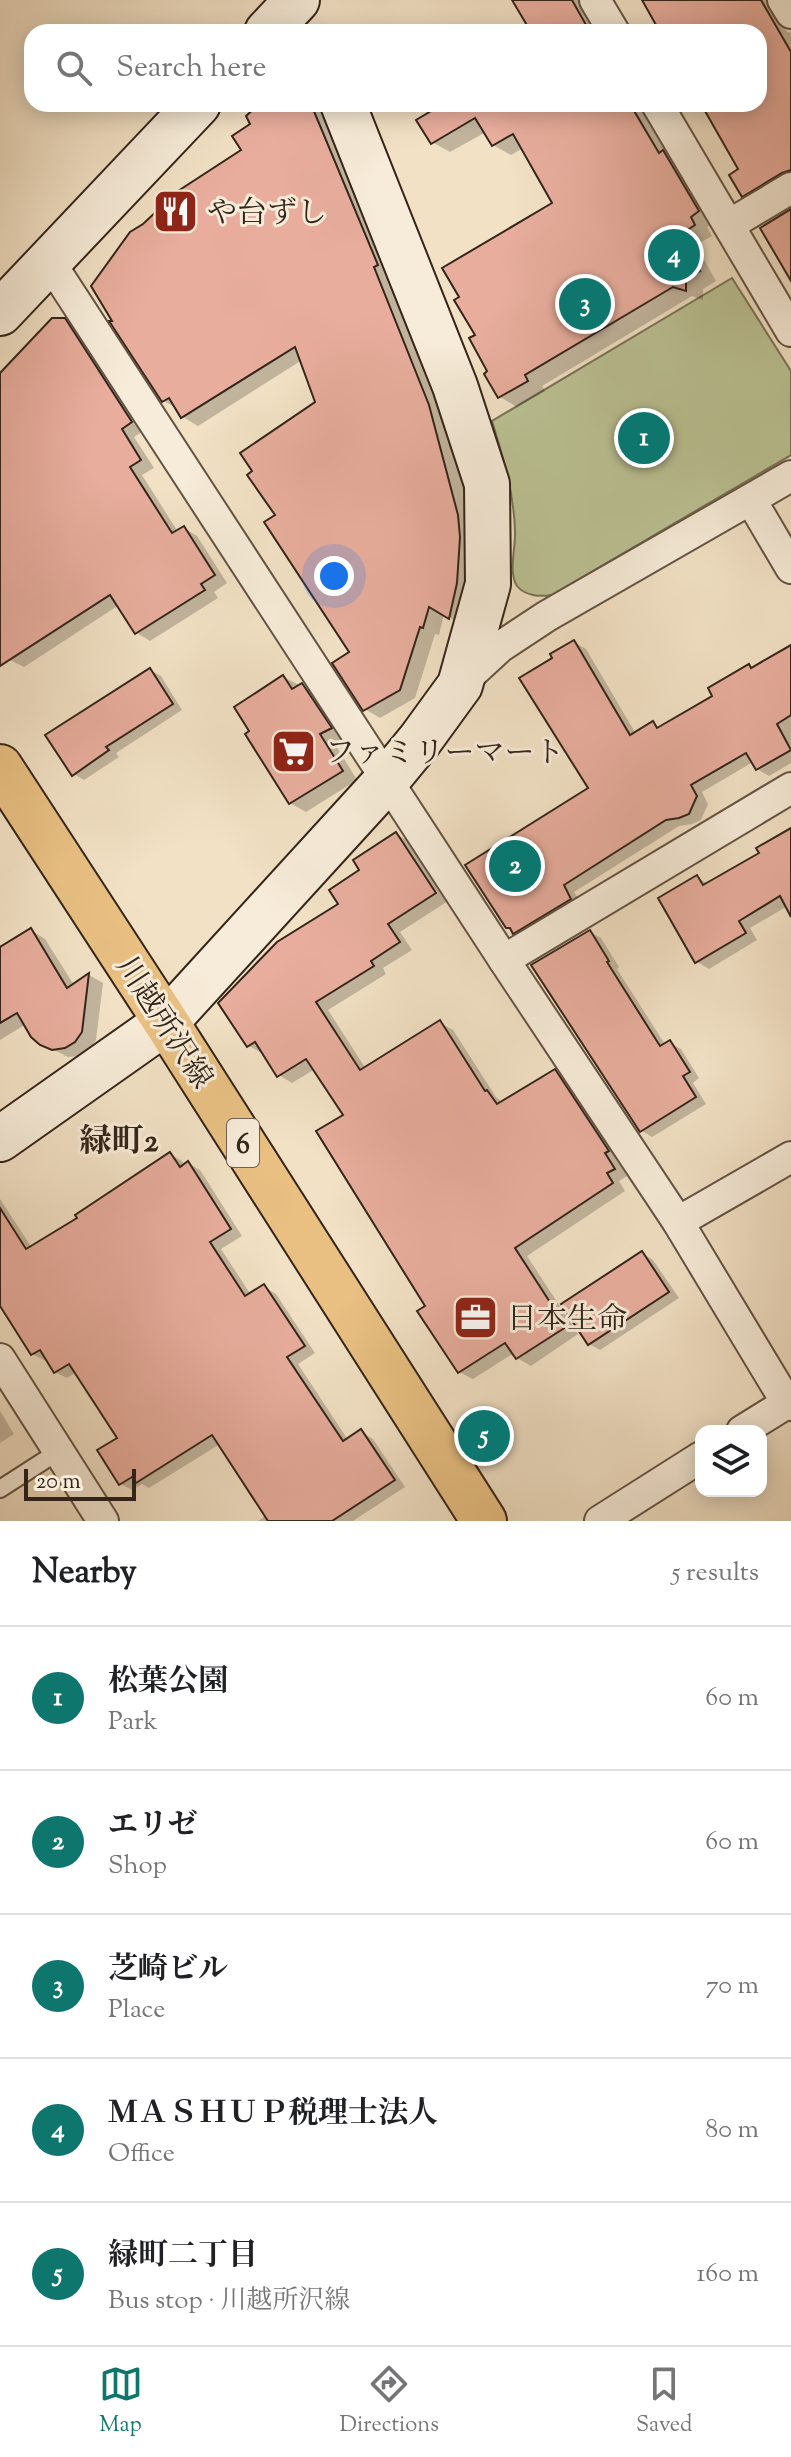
<!DOCTYPE html>
<html lang="en">
<head>
<meta charset="utf-8">
<style>
	:root { --surface:#fff; --page:#f6f6f6; --text:#202124; --muted:#757577; --line:#e0e0e0; --accent:#0f766e }
	body { margin:0; font-family:"Sorts Mill Goudy","Noto Serif JP",serif; background:var(--page); color:var(--text) }
	.controls { position:absolute; right:24px; bottom:24px; display:grid; overflow:hidden; border-radius:16px; box-shadow:0 4px 20px #0003 }
	.controls button { width:72px; height:72px; display:grid; place-items:center; padding:0; border:0; border-bottom:2px solid var(--line); background:var(--surface); color:var(--text); font:40px sans-serif }
	.scale { position:absolute; left:24px; bottom:20px; width:112px; box-sizing:border-box; padding-left:8px; border:4px solid #342419; border-top:0; font-size:22px; line-height:28px; white-space:nowrap; color:#342419; -webkit-text-stroke:6px #f7ecd9; paint-order:stroke }
	.you { position:absolute; left:334px; top:576px; width:28px; height:28px; margin:-20px; border:6px solid #fff; border-radius:50%; background:#1a73e8; box-shadow:0 0 0 12px #1a73e833 }
	.badge { display:grid; place-items:center; width:52px; height:52px; border-radius:50%; background:var(--accent); color:#fff; font-size:26px; font-weight:700 }
	.pin { position:absolute; translate:-50% -50%; border:4px solid #fff; box-shadow:0 2px 8px #0006 }
	.list { margin:0; padding:0; list-style:none }
	h2 { display:flex; justify-content:space-between; align-items:center; height:104px; margin:0; padding:0 32px; font-size:34px }
	h2 small { font-size:26px; font-weight:400; color:var(--muted) }
	.list li { display:grid; grid-template-columns:52px 1fr auto; gap:24px; align-items:center; box-sizing:border-box; height:144px; padding:0 32px; border-top:2px solid var(--line) }
	.list b { display:block; font-size:30px; white-space:nowrap }
	.list p { margin:0; font-size:26px; white-space:nowrap; color:var(--muted) }
	.list em { font-size:26px; font-style:normal; color:var(--muted) }
	.icon { flex:none; width:44px; height:44px; fill:none; stroke:currentColor; stroke-width:2; stroke-linecap:round; stroke-linejoin:round }
	.map { position:relative; flex:none; width:791px; height:1521px; overflow:hidden }
	.search { position:absolute; background:var(--surface); box-shadow:0 4px 20px #0003; left:24px; right:24px; top:24px; height:88px; display:flex; align-items:center; gap:20px; box-sizing:border-box; padding:0 28px; border-radius:24px; color:var(--muted); font-size:30px }
	.sheet { height:824px; background:var(--surface) }
	nav { display:flex; justify-content:space-around; align-items:center; box-sizing:border-box; height:112px; border-top:2px solid var(--line); background:var(--surface); font-size:22px; color:var(--muted) }
	nav a { display:grid; justify-items:center; gap:4px }
	nav .on { color:var(--accent) }
	.map>svg:first-child { display:block }
</style>
</head>
<body>
<div class="map">
<svg width="791" height="1521" viewBox="0 0 791 1521">
	<rect width="100%" height="100%" fill="#f2e1c5"/>
	<filter id="stains"><feTurbulence type="fractalNoise" baseFrequency=".0025" numOctaves="4"/><feColorMatrix values="0 0 0 0 .2 0 0 0 0 .09 0 0 0 0 .02 0 0 0 .5 -.17"/></filter>
	<radialGradient id="worn" r=".72"><stop offset=".6" stop-color="#630" stop-opacity="0"/><stop offset="1" stop-color="#630" stop-opacity=".3"/></radialGradient>
	<path fill="#bbc294" stroke="#787356" stroke-width="2" d="M732,278L791,371V455L552,595C540,597 525,596 517,586C508,572 516,547 515,531C514,493 503,457 492,421Z"/>
	<g fill="#0003">
		<path d="M515,0H582L601,32H534Z"/>
		<path d="M645,0H778V18L787,32L791,33V179L754,202L743,195L741,170L704,104H759V32H663Z"/>
		<path d="M262,104H322L392,274L444,415L473,525L464,626L444,614L439,635L435,634L415,698L380,718L365,709L351,653L278,516L318,403L302,360L198,426L183,417L178,409L164,401L244,151Z"/>
		<path d="M427,104H646L716,222L707,227L712,236L696,245L716,281L703,289V300L692,296L542,386L545,391L517,407L500,397L478,336L555,204L523,148L511,155L493,145L486,132L450,152L432,142V113Z"/>
		<path d="M64,320L79,329L145,430L134,437L154,468L142,475L178,532L184,528L197,536L227,583L214,592L218,598L150,641L137,633L119,605L24,667L10,660L0,648V377Z"/>
		<path d="M574,642L586,649L636,734L653,723L661,728L715,696L749,666L754,669L791,647V763L769,776L757,769L753,762L702,792L708,804L701,820L692,824L679,826L574,892L582,904L526,939L507,927L590,789L555,659Z"/>
		<path d="M150,670L161,676L182,710L116,753L119,757L84,780L74,774Z"/>
		<path d="M283,677L318,694L346,737L335,744L357,780L306,812L290,803Z"/>
		<path d="M791,830V904L750,928L757,940L709,969L696,961L697,878L709,884L761,854Z"/>
		<path d="M396,834L410,842L448,901L400,932L412,950L383,968L386,974L328,1010L366,1069L440,1023L453,1030L496,1097L503,1103L555,1072L568,1079L621,1159L617,1161L627,1176L619,1181L625,1191L527,1256L578,1334L531,1366L517,1358L514,1353L473,1379L459,1372L428,1307L346,1115L315,1069L292,1083L279,1075L264,1052L262,1053L249,1046L362,870Z"/>
		<path d="M31,930L45,939L74,985L89,975L103,983L96,1040L90,1049L80,1056L68,1057L42,1044L26,1024L0,1040V950Z"/>
		<path d="M590,932L601,938L619,967L617,969L666,1046L670,1043L681,1049L699,1078L693,1083L706,1104L652,1137L641,1130Z"/>
		<path d="M170,1154L182,1161L185,1166L188,1163L200,1170L242,1236L221,1249L251,1295L264,1287L276,1294L315,1353L298,1364L348,1440L361,1432L373,1439L405,1487L353,1521H258L267,1515L220,1444L149,1488L142,1484L132,1490L121,1484L120,1438L77,1372L67,1378L55,1372L47,1359L44,1360L32,1354L0,1303V1199L32,1248L79,1218Z"/>
		<path d="M642,1253L653,1260L679,1298L600,1350L589,1344Z"/>
		<path d="M0,1411L14,1434L0,1443Z"/>
	</g>
	<g fill="#e8ad9d" stroke="#342419" stroke-width="2">
		<path d="M512,0H572L590,32H531Z"/>
		<path d="M642,0H761L791,52V170L782,173L742,197L729,175L738,169L701,104H759V32H660Z"/>
		<path d="M259,104H311L378,265L374,267L429,405L458,515L460,537L457,583L449,619L429,607L423,628L420,627L400,690L363,711L332,663L349,652L264,522L275,515L247,475L252,471L240,453L315,402L295,347L181,418L169,398L162,402L109,321H112L91,286L130,232L143,224L178,191L241,150L232,136L250,124L246,116Z"/>
		<path d="M443,104H630L659,153L663,150L699,211L691,217L695,225L680,235L700,271L686,279V291L673,287L525,375L528,381L498,398L484,374L487,371L469,338L475,335L454,300L459,297L442,268L552,203L513,134L492,146L475,118L431,144L416,120Z"/>
		<path d="M791,209V281L760,228Z"/>
		<path d="M52,318H65L132,422L122,429L141,460L130,467L172,533L184,526L215,575L201,584L205,590L135,634L110,595L0,666V373Z"/>
		<path d="M574,640L630,735L653,721L657,728L712,696L708,688L749,664L751,668L791,645V715L777,724L791,750L756,770L746,753L691,785L697,796L689,814L679,818L666,820L564,885L571,899L513,934L510,928H506L465,865L588,788L519,678L552,658L550,654Z"/>
		<path d="M150,668L173,704L106,747L109,750L72,776L45,735Z"/>
		<path d="M283,675L292,689L302,683L332,728L320,734L343,771L289,804L245,734L249,731L234,707Z"/>
		<path d="M791,828V917L780,896L739,921L746,933L695,963L658,898L697,875L703,885L759,853L756,848Z"/>
		<path d="M396,832L436,893L388,924L400,942L371,961L374,966L316,1002L360,1070L440,1020L485,1091L487,1090L497,1104L555,1069L609,1151L605,1153L615,1169L607,1173L613,1183L515,1248L566,1327L516,1359L505,1343L458,1373L417,1311L425,1306L316,1131L343,1115L306,1059L277,1077L255,1042L247,1047L218,1003L277,942L338,904L329,890L359,870L353,860Z"/>
		<path d="M31,928L67,988L89,973L82,1032L75,1042L65,1048L52,1050L40,1045L31,1037L17,1013L0,1023V947Z"/>
		<path d="M590,930L609,961L607,962L660,1046L670,1040L690,1072L683,1076L696,1097L640,1132L531,965Z"/>
		<path d="M170,1152L180,1167L188,1161L231,1229L210,1242L245,1296L264,1284L305,1346L287,1357L343,1441L361,1429L395,1480L332,1521H268L212,1435L136,1483L132,1477L119,1485L97,1450L117,1438L69,1364L54,1373L40,1350L31,1355L0,1306V1208L26,1249L77,1218L75,1215Z"/>
		<path d="M642,1251L669,1292L588,1345L561,1304Z"/>
	</g>
	<g fill="none" stroke-linecap="round" stroke-linejoin="round">
		<defs>
			<path id="lane" d="M0,1489L59,1451"/>
			<g id="street">
				<path d="M595,0L614,32"/>
				<path d="M783,0L791,13"/>
				<path d="M657,104L791,331"/>
				<path d="M729,225L791,188"/>
				<path d="M49,261L504,960L678,1222L787,1403L791,1405"/>
				<path d="M751,500L791,568"/>
				<path d="M461,683L500,647L547,616L791,476"/>
				<path d="M504,960L791,788"/>
				<path d="M678,1222L791,1157"/>
				<path d="M0,1359L103,1521"/>
				<path d="M742,1431L787,1403"/>
				<path d="M600,1521L701,1457"/>
			</g>
			<g id="secondary">
				<path d="M267,32L297,0"/>
				<path d="M0,313L198,104"/>
				<path d="M0,1139L166,1022L387,780L420,740L460,685L488,584L487,484L455,386L343,104"/>
			</g>
			<path id="primary" d="M0,767L166,1022L484,1521"/>
		</defs>
		<use href="#lane" stroke="#645344" stroke-width="20"/>
		<use href="#street" stroke="#645344" stroke-width="34"/>
		<use href="#secondary" stroke="#342419" stroke-width="48"/>
		<use href="#primary" stroke="#342419" stroke-width="48"/>
		<use href="#lane" stroke="#f7ecd9" stroke-width="16"/>
		<use href="#street" stroke="#f7ecd9" stroke-width="30"/>
		<use href="#secondary" stroke="#f7ecd9" stroke-width="44"/>
		<use href="#primary" stroke="#e9c082" stroke-width="44"/>
	</g>
	<defs>
		<symbol id="restaurant-square" viewBox="-11 -11 22 22"><rect x="-9" y="-9" width="18" height="18" rx="4" fill="#8f2418" stroke="#f7ecd9"/><path d="M-5-6h1v4h1v-4h1v4h1v-4h1v5L-1.5 .5V6h-2V.5L-5-1ZM5-6V6H3V1.5H1.5Q1.5-4 5-6Z" fill="#fff"/></symbol>
		<symbol id="supermarket-square" viewBox="-11 -11 22 22"><rect x="-9" y="-9" width="18" height="18" rx="4" fill="#8f2418" stroke="#f7ecd9"/><path d="M-6-5.5h2.5l.6 2H6L4.5 2H-2.5L-4.4-4H-6ZM-1.5 3.2a1.3 1.3 0 1 0 .1 0ZM3 3.2a1.3 1.3 0 1 0 .1 0Z" fill="#fff"/></symbol>
		<symbol id="office-square" viewBox="-11 -11 22 22"><rect x="-9" y="-9" width="18" height="18" rx="4" fill="#8f2418" stroke="#f7ecd9"/><path d="M-6-3h4V-5.5h4V-3h4V5H-6ZM-1-4.5V-3h2v-1.5ZM-6 0V1H6V0Z" fill="#fff"/></symbol>
	</defs>
	<g fill-rule="evenodd">
		<use href="#restaurant-square" x="150" y="186" width="51" height="51"/>
		<use href="#supermarket-square" x="268" y="726" width="51" height="51"/>
		<use href="#office-square" x="450" y="1292" width="51" height="51"/>
	</g>
	<g text-anchor="middle" stroke-width="6" stroke-linejoin="round" paint-order="stroke">
		<rect fill="#f7ecd9" stroke="#6e6053" stroke-width="2" x="227" y="1119" width="32" height="48" rx="6"/>
		<g font-size="28" font-weight="bold" fill="#342419">
			<text x="243" y="1153">6</text>
		</g>
		<g font-size="30" fill="#342419" stroke="#f7ecd9" text-anchor="start">
			<text x="207" y="222">や台ずし</text>
			<text x="325" y="762">ファミリーマート</text>
			<text x="507" y="1328">日本生命</text>
		</g>
		<g font-size="30" fill="#342419" stroke="#f7ecd9">
			<text transform="translate(165 1022) rotate(57)" y="10">川越所沢線</text>
		</g>
		<g font-size="32" font-weight="bold" fill="#342419" stroke="#f7ecd9">
			<text x="119" y="1151">緑町2</text>
		</g>
	</g>
	<rect width="100%" height="100%" filter="url(#stains)"/>
	<rect width="100%" height="100%" fill="url(#worn)"/>
</svg>
<div class="controls">
<button><svg class="icon" aria-label="layers" viewBox="0 0 24 24"><path d="M12 4l9 5-9 5-9-5zM3 14l9 5 9-5"/></svg></button>
</div>
<div class="scale">20 m</div>
<div class="you"></div>
<div class="pin badge" style="left:644px;top:438px">1</div>
<div class="pin badge" style="left:515px;top:866px">2</div>
<div class="pin badge" style="left:585px;top:304px">3</div>
<div class="pin badge" style="left:674px;top:255px">4</div>
<div class="pin badge" style="left:484px;top:1436px">5</div>
<div class="search"><svg class="icon" aria-label="search" viewBox="0 0 24 24"><circle cx="10" cy="10" r="6"/><path d="M15 15l6 6"/></svg>Search here</div>
</div>
<section class="sheet">
<h2>Nearby<small>5 results</small></h2>
<ul class="list">
<li><span class="badge">1</span><div><b>松葉公園</b><p>Park</p></div><em>60 m</em></li>
<li><span class="badge">2</span><div><b>エリゼ</b><p>Shop</p></div><em>60 m</em></li>
<li><span class="badge">3</span><div><b>芝崎ビル</b><p>Place</p></div><em>70 m</em></li>
<li><span class="badge">4</span><div><b>ＭＡＳＨＵＰ税理士法人</b><p>Office</p></div><em>80 m</em></li>
<li><span class="badge">5</span><div><b>緑町二丁目</b><p>Bus stop · 川越所沢線</p></div><em>160 m</em></li>
</ul>
</section>
<nav>
<a class="on"><svg class="icon" aria-label="map" viewBox="0 0 24 24"><path d="M3 6l6-2 6 2 6-2v14l-6 2-6-2-6 2zM9 4v14M15 6v14"/></svg>Map</a>
<a><svg class="icon" aria-label="directions" viewBox="0 0 24 24"><path d="M12 3l9 9-9 9-9-9zM9 14v-3h6M13 9l2 2-2 2"/></svg>Directions</a>
<a><svg class="icon" aria-label="saved" viewBox="0 0 24 24"><path d="M7 4h10v16l-5-4-5 4z"/></svg>Saved</a>
</nav>
</body>
</html>
